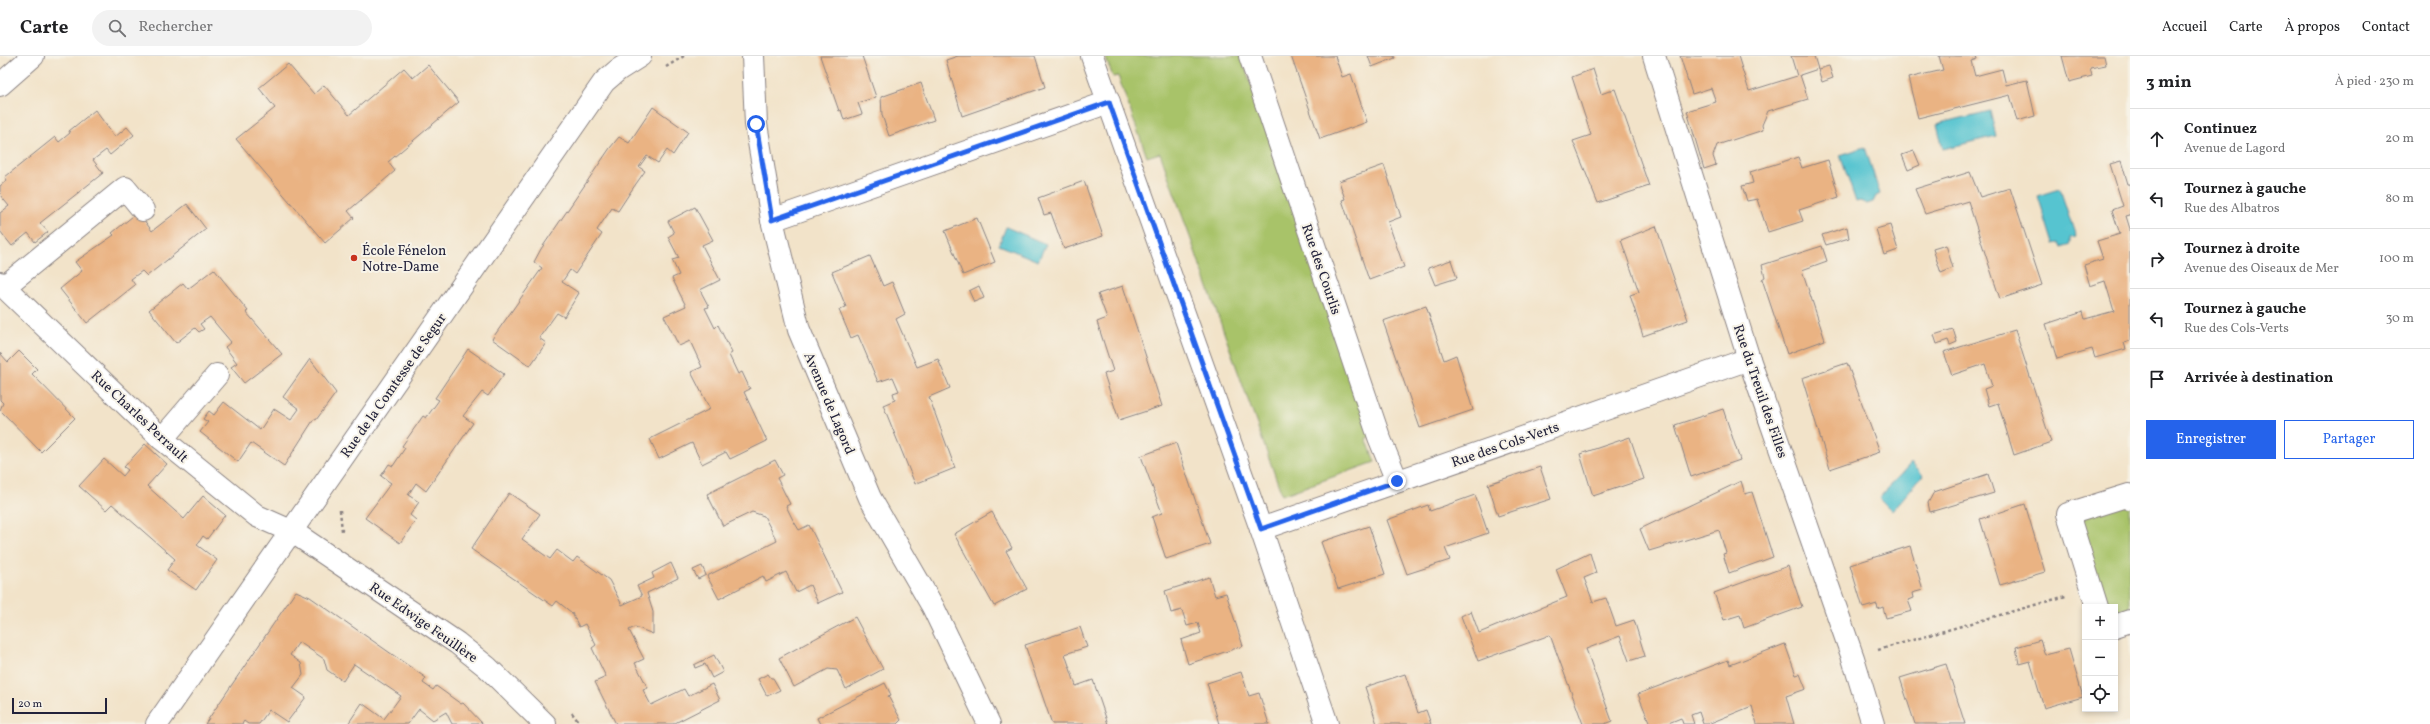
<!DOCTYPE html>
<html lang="fr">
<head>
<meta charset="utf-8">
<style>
	:root { --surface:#fff; --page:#f2f2f2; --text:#202124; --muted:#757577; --line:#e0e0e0; --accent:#2563eb }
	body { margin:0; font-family:Vollkorn,serif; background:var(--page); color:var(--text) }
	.controls { position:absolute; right:12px; bottom:12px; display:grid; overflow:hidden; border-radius:0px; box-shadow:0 2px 6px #0003 }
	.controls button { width:36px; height:36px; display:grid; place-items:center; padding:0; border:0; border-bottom:1px solid var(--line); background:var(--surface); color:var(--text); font:20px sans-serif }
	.scale { position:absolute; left:12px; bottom:10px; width:95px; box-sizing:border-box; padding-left:4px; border:2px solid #22223b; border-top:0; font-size:11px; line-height:14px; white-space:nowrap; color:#22223b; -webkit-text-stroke:3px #f7f3e8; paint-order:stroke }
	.stop { position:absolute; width:12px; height:12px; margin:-9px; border:3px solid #2563eb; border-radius:50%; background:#fff }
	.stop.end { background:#2563eb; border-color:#fff; box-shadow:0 1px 4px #0008 }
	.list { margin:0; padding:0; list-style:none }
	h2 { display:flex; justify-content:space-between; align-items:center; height:52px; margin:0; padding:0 16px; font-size:17px }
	h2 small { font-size:13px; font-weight:400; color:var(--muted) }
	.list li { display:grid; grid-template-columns:26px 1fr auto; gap:12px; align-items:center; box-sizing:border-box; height:60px; padding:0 16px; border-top:1px solid var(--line) }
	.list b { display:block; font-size:15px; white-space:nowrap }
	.list p { margin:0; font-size:13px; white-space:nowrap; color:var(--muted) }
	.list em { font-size:13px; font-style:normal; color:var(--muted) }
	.actions { display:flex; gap:8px; padding:12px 16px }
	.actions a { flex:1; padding:9px 0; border:1px solid var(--accent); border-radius:0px; text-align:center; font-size:14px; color:var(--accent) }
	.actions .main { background:var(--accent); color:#fff }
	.icon { flex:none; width:22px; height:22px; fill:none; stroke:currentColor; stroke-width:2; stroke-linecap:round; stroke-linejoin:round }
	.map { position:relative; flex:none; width:2130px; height:668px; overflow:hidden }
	header { display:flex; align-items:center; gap:24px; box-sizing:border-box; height:56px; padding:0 20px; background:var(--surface); border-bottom:1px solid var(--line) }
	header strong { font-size:19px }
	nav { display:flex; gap:22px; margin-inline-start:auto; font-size:14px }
	.search { width:280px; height:36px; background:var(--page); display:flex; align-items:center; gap:10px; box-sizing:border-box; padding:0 14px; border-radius:22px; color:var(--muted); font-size:15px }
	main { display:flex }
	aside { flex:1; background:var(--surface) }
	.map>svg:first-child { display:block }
</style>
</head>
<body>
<header>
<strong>Carte</strong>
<div class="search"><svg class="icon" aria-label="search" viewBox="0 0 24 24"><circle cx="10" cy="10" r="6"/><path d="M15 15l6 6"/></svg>Rechercher</div>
<nav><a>Accueil</a><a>Carte</a><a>À propos</a><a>Contact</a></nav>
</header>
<main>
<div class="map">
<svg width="2130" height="668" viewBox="0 0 2130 668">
	<rect width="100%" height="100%" fill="#f7f3e8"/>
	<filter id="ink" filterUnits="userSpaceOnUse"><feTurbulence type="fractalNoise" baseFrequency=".025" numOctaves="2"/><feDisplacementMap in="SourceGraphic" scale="8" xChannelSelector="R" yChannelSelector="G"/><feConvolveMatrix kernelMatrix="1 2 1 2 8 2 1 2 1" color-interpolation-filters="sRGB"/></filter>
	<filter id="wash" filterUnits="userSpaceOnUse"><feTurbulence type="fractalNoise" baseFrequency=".012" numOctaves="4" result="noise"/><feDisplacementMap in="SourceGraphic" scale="16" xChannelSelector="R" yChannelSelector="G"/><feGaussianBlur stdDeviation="0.9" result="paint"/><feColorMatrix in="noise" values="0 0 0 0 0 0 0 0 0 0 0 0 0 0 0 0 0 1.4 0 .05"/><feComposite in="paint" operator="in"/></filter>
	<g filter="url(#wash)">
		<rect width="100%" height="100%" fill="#f2e3c9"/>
		<g fill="#a8c369" stroke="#657252">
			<path d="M1105,0H1241L1375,379L1366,382L1375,406L1282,439L1160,97L1147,101L1118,20L1113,21Z"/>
			<path d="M2130,443V565L2115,570V551H2097L2068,458Z"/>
		</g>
		<g fill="#57c4d0" stroke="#3c7386">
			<path d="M1990,55L1996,80L1943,93L1937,68Z"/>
			<path d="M1865,91L1880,138L1876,140L1873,146L1867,148L1860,145L1856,146L1840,99Z"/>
			<path d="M2060,133L2076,181L2071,182V188L2061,191L2058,187L2053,188L2038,140Z"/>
			<path d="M1006,171L1046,188L1038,205L999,189Z"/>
			<path d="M1911,407L1923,419L1892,455L1879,442Z"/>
		</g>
		<g id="blocks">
			<g fill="#eab383">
				<path d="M820,0H862L876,41L858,47L862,58L844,64L841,54L839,55Z"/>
				<path d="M958,0H1035L1045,31L962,60L946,4Z"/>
				<path d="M1291,0H1335L1342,21L1351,18L1367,66L1320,83Z"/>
				<path d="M1368,0H1394L1395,2L1372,11Z"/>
				<path d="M1680,0H1738L1749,35L1797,20L1791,0H1814L1818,13L1800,19L1808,43L1768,55L1762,69L1763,74L1717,89L1713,100L1716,109L1704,113L1687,55L1716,46L1711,32L1692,38Z"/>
				<path d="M1939,0H1976L1977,3L1971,5L1975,20L2002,13L2006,29L2027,24L2035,60L2017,65L2010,39L1918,62L1908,22L1943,14Z"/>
				<path d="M2062,0H2104L2106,9L2090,12L2092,20L2069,26Z"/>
				<path d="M288,8L314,38L324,29L349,59L404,12L413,22L428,9L459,46L388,106L395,115L348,155L354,162L325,187L236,83L275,52L259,32Z"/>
				<path d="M1829,10L1833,22L1822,26L1818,13Z"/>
				<path d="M1593,13L1601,38L1615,33L1649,130L1598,147L1573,85L1591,79L1572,21Z"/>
				<path d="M921,27L934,64L889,80L882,59L881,41Z"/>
				<path d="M653,51L688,76L673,99L667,94L658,107L647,100L639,111L645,115L631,135L618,155L612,152L597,174L602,178L575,218L570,214L562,226L579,237L564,261L557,257L539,282L546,287L530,310L492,283L542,212L534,206L541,193L610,92L619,81L629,87Z"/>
				<path d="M95,54L115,81L127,71L134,79L110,99L106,94L93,104L103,117L40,167L48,176L35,186L28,177L12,190L0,175V157L9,150L0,139V130L7,124L5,121L55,81L59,86L70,77L69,75Z"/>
				<path d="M1914,95L1920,109L1908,114L1902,99Z"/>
				<path d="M1798,101L1802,112L1828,104L1839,141L1799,154L1803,165L1768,176L1757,143L1747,145L1742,130L1753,127L1750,116Z"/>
				<path d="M2121,105L2128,128H2130V159L2126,160L2130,173V285L2124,287L2126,293L2095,302L2092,293L2057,303L2046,268L2083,256L2085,263L2114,255L2105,225L2090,230L2084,209L2103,203L2097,185L2120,178L2112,154L2123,150L2110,108Z"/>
				<path d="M1384,109L1401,161L1388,166L1404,211L1369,224L1342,144L1345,143L1339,125Z"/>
				<path d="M1970,116L1980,141L2010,132L2042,229L2000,243L1968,145L1925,158L1915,133Z"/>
				<path d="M1084,125L1103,180L1064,193L1051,157L1044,159L1038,142Z"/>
				<path d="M187,148L206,173L147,220L142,215L131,223L135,229L87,267L60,233L82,215L75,206L114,179L112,177L138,156L152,175Z"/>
				<path d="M695,151L713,184L702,189L720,224L700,234L709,251L705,252L715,272L718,269L732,297L729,299L738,318L742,316L750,333L744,336L767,385L730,403L726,396L702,408L692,387L659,403L650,383L710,353L691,316L702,311L690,285L679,290L664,260L686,250L672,222L679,219L672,204L679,202L668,181L674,177L668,165Z"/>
				<path d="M977,162L995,206L963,219L945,175Z"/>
				<path d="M1890,169L1898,194L1884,199L1876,173Z"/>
				<path d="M1656,170L1688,264L1643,280L1630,239L1639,236L1621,184Z"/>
				<path d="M1847,171L1849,182L1826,189L1822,179Z"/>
				<path d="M1946,189L1953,212L1941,217L1933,193Z"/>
				<path d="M1822,190L1827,205L1802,214L1825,284L1787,298L1762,223L1765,221L1762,209Z"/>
				<path d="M870,200L883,230L892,226L905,258L896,263L917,311L938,303L950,332L929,341L955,412L915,428L883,349L895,344L893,337L899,335L893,321L878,326L858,279L851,282L839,254L846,251L832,216Z"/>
				<path d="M1451,204L1457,222L1435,229L1428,212Z"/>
				<path d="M214,213L248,255L246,256L282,298L244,327L231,311L237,307L225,291L231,286L210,261L200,268L204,273L199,276L195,272L176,287L149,254L183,227L188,233Z"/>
				<path d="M979,230L984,242L974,246L969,235Z"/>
				<path d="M1123,230L1162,350L1119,364L1104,318L1113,315L1097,266L1107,262L1098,238Z"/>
				<path d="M1426,250L1444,304L1456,299L1473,354L1420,372L1383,265Z"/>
				<path d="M1953,273L1957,286L1950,289L1948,284L1937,288L1934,279Z"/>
				<path d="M2015,274L2051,386L2014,399L1998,347L1989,350L1984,333L1992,330L1985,308L1952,319L1944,296Z"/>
				<path d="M468,293L504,318L488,340L482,336L463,360L473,367L426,435L416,427L408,439L419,446L410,459L416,464L400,487L365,462L391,427L381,420L389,408L393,410L405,392L402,390L423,360L426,362L439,344L435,342Z"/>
				<path d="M19,295L37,313L32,318L75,362L41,396L0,354L3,347L0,344V297L8,306Z"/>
				<path d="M310,303L336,337L316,364L314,363L284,410L251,387L238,406L200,376L208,366L203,363L209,355L214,359L224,346L260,374L274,353L291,364L299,353L283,341Z"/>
				<path d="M1847,307L1880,396L1830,413L1802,322Z"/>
				<path d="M1723,353L1740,404L1691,421L1675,369Z"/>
				<path d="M1630,381L1644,423L1593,440L1580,398Z"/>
				<path d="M1176,387L1210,488L1166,503L1152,461L1162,457L1141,400Z"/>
				<path d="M145,388L167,408L147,430L184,463L203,440L225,459L207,483L203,480L197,489L217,504L196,534L167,514L175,503L112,448L106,454L79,430L104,403L123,420L128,414L124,411Z"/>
				<path d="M775,404L783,419L777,422L790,448L786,450L793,464L799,474L809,469L842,536L818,547L810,529L796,536L786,516L766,526L763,520L719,543L707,520L777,485L764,460L752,456L723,470L707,438Z"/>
				<path d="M1540,411L1551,443L1498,460L1488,428Z"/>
				<path d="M1988,418L1994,437L1930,456L1928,447L1934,436Z"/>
				<path d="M1741,425L1745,438L1752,436L1773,501L1729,517L1723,498L1726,497L1719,474L1649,495L1640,473Z"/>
				<path d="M509,437L540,458L522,483L550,503L557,494L573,506L577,501L609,524L622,549L642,540L637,530L654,522L652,517L671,507L678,522L647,537L653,556V578L635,571L629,574L644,603L635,607L648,632L643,634L651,649L684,633L688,640L712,628L720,644L673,668H616L595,626L606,621L592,592L596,589L585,568L579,571L572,557L557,545L553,550L471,493Z"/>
				<path d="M1475,439L1488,477L1445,492L1450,504L1407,518L1387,464L1428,449L1430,455Z"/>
				<path d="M2025,448L2045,516L2000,529L1980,463Z"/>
				<path d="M992,456L1012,492L1006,495L1027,533L994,550L954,478Z"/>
				<path d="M1369,470L1385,518L1338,533L1321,486Z"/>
				<path d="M1910,490L1923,534L1912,537L1913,542L1908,544L1912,555L1886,562L1883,551L1878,553L1877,548L1863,552L1850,509Z"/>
				<path d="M1590,497L1596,517L1584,522L1593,546L1606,542L1616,570L1634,564L1645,600L1629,605L1620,580L1586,593L1612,665L1604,668H1583L1550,579L1478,605L1461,560L1471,555L1479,577L1567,541L1556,513Z"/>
				<path d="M702,510L706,519L698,523L693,514Z"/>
				<path d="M1788,510L1802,551L1744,572L1740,559L1724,564L1714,537Z"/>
				<path d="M1209,521L1215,540L1226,537L1243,590L1188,608L1181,584L1201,577L1198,567L1187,570L1182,554L1171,557L1165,535Z"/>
				<path d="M296,535L310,541L426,622L423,627L433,634L436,630L461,648L463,647L483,668H452L446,656L433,664L419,653L408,668H348L362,647L384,663L401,640L354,608L343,625L327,614L324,603L299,586L290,599L301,607L303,619L293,632L306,641L287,666L269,654L259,668H248L244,665L242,668H205Z"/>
				<path d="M855,561L883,613L846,633L837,614L828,613L794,631L779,602Z"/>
				<path d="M1080,571L1087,591L1065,598L1076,630L1093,624L1108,668H1052L1025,589Z"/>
				<path d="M2040,584L2045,599L2069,593L2083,641L2044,652L2030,605L2019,608L2016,591Z"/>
				<path d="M1785,588L1796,619L1800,618L1806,633L1786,640L1794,668H1757L1752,650L1708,668H1703L1699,656L1691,659L1694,668H1683L1681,662L1666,668H1650L1638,638L1728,604L1730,609Z"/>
				<path d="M714,599L723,616L712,622L705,608L695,612L694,609Z"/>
				<path d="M1946,608L1965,668H1915L1900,622Z"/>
				<path d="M1241,616L1249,640L1259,637L1269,668H1219L1207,627Z"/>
				<path d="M768,618L771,622H773L780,634L767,640L758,623Z"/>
				<path d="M1405,618L1418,657L1426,654L1431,668H1377L1365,631Z"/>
				<path d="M885,627L891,639L888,640L901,664L897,668H820L817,662Z"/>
			</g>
		</g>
	</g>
	<g filter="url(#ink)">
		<use href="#blocks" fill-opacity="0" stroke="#8a8282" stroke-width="1"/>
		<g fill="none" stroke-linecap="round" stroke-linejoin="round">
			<defs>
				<g id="minor">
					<path d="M1092,0L1261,473L1327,668"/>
					<path d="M1250,0L1379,381L1397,425"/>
					<path d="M1654,0L1749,303L1853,602L1873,668"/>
					<path d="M0,29L33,0"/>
					<path d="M772,164L1109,46"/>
					<path d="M0,227L162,383L257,460L293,476L457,587L487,611L545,668"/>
					<path d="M4,231L125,132L143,154"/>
					<path d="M162,383L217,319"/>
					<path d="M1261,473L1749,303"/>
					<path d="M2097,551L2068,458L2129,439L2130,443"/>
					<path d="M2115,570L2130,565"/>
					<path d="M157,668L604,26L618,14L640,0"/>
				</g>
				<path id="tertiary" d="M753,0L756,68L772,164L799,274L870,442L933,551L989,668"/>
			</defs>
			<use href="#minor" stroke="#8a8282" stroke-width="24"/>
			<use href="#tertiary" stroke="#8a8282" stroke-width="24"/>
			<g stroke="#8a8282" stroke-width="2.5" stroke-dasharray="3 3" stroke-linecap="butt">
				<path d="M666,11L684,0"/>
				<path d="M340,454L342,475"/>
				<path d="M1878,594L2066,540"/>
				<path d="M572,657L580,668"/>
			</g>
			<use href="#minor" stroke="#fff" stroke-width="22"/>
			<use href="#tertiary" stroke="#fff" stroke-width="22"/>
		</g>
	</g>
	<g fill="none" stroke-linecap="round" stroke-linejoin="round" filter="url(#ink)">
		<path stroke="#2563eb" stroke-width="5" d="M756,68L772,164L1109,46L1261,473L1397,425"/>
	</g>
	<circle fill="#c8321e" stroke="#f7f3e8" stroke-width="1.5" cx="354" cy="202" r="4"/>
	<g text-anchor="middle" stroke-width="4" stroke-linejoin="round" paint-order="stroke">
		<g font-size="14" fill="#22223b" stroke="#f7f3e8" text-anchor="start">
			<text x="362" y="199">École Fénelon<tspan x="362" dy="16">Notre-Dame</tspan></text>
		</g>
		<g font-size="14" fill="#22223b" stroke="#f7f3e8">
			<text transform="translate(1322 213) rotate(71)" y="5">Rue des Courlis</text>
			<text transform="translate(393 329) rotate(-55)" y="5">Rue de la Comtesse de Segur</text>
			<text transform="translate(1761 335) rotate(71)" y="5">Rue du Treuil des Filles</text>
			<text transform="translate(830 347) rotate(67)" y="5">Avenue de Lagord</text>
			<text transform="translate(140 360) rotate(43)" y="5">Rue Charles Perrault</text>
			<text transform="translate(1505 388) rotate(-19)" y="5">Rue des Cols-Verts</text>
			<text transform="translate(424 566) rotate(35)" y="5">Rue Edwige Feuillère</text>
		</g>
	</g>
</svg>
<div class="controls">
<button>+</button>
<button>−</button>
<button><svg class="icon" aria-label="locate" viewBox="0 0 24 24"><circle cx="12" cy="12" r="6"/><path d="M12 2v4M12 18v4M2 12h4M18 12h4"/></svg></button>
</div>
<div class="scale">20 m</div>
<div class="stop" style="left:756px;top:68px"></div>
<div class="stop end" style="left:1397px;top:425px"></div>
</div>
<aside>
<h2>3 min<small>À pied · 230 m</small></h2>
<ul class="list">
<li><svg class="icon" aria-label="ahead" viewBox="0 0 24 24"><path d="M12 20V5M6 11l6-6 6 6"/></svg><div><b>Continuez</b><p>Avenue de Lagord</p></div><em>20 m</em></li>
<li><svg class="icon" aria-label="left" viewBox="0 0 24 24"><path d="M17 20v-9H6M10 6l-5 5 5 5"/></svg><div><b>Tournez à gauche</b><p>Rue des Albatros</p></div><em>80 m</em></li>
<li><svg class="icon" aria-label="right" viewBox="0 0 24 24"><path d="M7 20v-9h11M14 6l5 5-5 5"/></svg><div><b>Tournez à droite</b><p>Avenue des Oiseaux de Mer</p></div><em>100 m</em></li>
<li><svg class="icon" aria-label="left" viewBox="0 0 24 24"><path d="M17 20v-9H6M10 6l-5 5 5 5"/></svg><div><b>Tournez à gauche</b><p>Rue des Cols-Verts</p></div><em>30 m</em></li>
<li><svg class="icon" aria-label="arrive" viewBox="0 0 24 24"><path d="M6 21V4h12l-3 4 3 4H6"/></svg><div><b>Arrivée à destination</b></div></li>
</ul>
<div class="actions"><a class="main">Enregistrer</a><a>Partager</a></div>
</aside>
</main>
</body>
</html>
